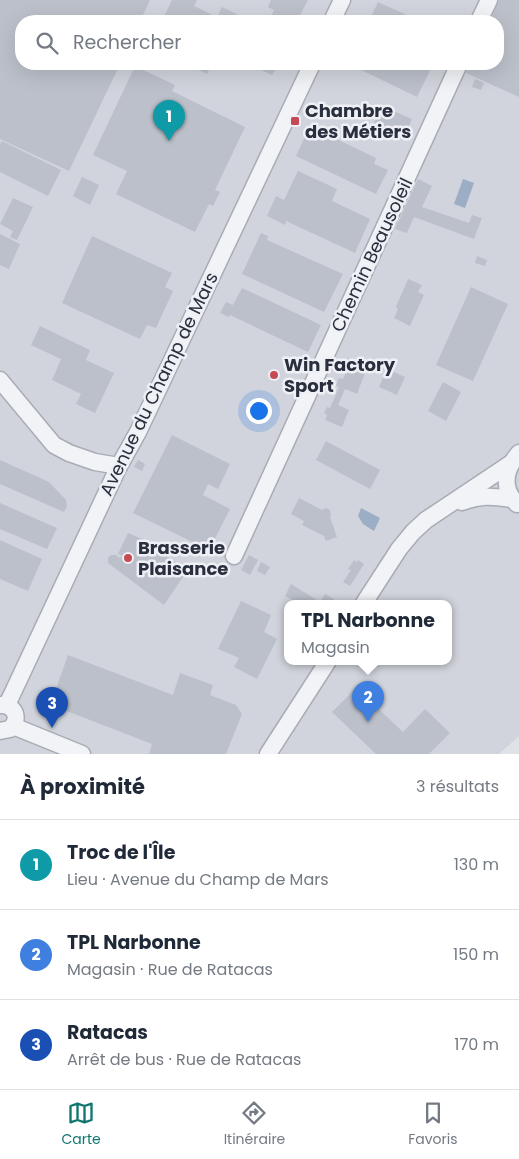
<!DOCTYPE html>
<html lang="fr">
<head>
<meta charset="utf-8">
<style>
	:root { --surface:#fff; --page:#f2f2f3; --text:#1f2937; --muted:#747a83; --line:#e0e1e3; --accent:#0f766e }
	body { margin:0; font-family:Poppins,sans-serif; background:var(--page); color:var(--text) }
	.you { position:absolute; left:258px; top:410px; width:18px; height:18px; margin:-12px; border:4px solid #fff; border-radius:50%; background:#1a73e8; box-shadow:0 0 0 8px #1a73e833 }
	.badge { display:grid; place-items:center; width:32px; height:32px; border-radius:50%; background:var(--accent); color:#fff; font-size:16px; font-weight:700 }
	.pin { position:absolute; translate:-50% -41px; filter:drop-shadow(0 1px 2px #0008) }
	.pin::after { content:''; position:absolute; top:26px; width:18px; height:15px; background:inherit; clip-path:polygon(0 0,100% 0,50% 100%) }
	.popup { position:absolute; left:284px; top:600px; width:168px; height:65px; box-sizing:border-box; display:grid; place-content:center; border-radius:10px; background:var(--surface); filter:drop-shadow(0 1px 4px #0005); font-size:16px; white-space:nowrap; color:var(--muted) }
	.popup b { font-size:19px; color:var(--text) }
	.popup::after { content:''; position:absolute; left:50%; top:100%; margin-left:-10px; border:10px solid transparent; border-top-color:var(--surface) }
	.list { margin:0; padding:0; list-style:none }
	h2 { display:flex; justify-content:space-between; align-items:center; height:65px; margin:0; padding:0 20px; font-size:21px }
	h2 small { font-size:16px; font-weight:400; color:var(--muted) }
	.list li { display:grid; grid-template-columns:32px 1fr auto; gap:15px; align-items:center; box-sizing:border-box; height:90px; padding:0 20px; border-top:1px solid var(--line) }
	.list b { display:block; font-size:19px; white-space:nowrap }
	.list p { margin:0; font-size:16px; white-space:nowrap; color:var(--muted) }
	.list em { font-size:16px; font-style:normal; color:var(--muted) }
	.icon { flex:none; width:28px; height:28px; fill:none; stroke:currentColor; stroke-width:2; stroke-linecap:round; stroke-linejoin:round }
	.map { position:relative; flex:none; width:519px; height:754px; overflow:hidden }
	.search { position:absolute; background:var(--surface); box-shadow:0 5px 20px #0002; left:15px; right:15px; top:15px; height:55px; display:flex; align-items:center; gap:12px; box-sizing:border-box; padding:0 18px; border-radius:20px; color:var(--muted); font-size:19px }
	.sheet { height:335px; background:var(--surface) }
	nav { display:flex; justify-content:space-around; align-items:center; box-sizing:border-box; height:70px; border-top:1px solid var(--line); background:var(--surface); font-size:14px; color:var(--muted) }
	nav a { display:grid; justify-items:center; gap:2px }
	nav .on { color:var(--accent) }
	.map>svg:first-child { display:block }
</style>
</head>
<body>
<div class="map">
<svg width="519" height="754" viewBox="0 0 519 754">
	<rect width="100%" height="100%" fill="#dfe2e7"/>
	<path fill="#d1d4dc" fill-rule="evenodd" d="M0,0H519V736L499,754H0ZM21,21H498V64H21ZM288,603H448V661H288Z"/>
	<g fill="#9cadc6">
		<path d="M463,179L474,183L465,208L454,204Z"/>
		<path d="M361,508L380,518L374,531L363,524L358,516Z"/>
	</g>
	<g fill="#bcc0ca">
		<path d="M0,0H150L140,21H21V64H120L69,171L0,139Z"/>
		<path d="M172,0H197L194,6L217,17L222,7L243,17L241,21H162Z"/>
		<path d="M271,0H308L297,21H269L274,10L268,7Z"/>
		<path d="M499,0H519V97L466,73L470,64H498V21H490Z"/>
		<path d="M378,2L420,21H369Z"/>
		<path d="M196,64H212L207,74L194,68Z"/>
		<path d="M248,64H275L274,66L277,67L272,75Z"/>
		<path d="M349,64H433L417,97Z"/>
		<path d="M135,66L175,85L172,91L245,127L215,190L220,192L213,206L209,204L195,232L116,194L127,171L93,155Z"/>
		<path d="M475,79L484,83L481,90L472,87Z"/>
		<path d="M382,106L412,119L403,139L373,125Z"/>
		<path d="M309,128L317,132L318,130L376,158L374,164L388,170L376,194L296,156Z"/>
		<path d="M2,141L61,170L48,196L0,172V144Z"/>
		<path d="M298,171L337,189L332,201L370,219L355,253L286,221L285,225L267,216L276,196L284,200Z"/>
		<path d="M82,177L99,185L90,205L73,196Z"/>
		<path d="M418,179L432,186L422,207L469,223L472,215L482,218L474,239L414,217L407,233L395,229Z"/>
		<path d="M13,198L33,207L17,240L10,237L13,231L0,224Z"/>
		<path d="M261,233L268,236L267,240L343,274L324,312L242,274Z"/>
		<path d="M0,234L20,244L9,269L0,265Z"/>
		<path d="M92,236L172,273L165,287L173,291L156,328L147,325L140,339L62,303Z"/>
		<path d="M477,256L487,260L485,266L475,263Z"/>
		<path d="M408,279L422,285L418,292L424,295L410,326L394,318L398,309L396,307Z"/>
		<path d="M471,287L508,304L473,381L436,365Z"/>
		<path d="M242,288L321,325L308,352L230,315L229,317L220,313L226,302L233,305Z"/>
		<path d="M40,326L90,350L86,360L114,373L95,413L76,404L81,394L52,380L61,359L31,345Z"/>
		<path d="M348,358L358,362L359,359L369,362L357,394L345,389L338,405L349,410L342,427L325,420L327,415L324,413L327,407L330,408L339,387L336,386L339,378L343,379L346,372L342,370Z"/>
		<path d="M387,369L405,377L397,395L379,387Z"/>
		<path d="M443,382L461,392L446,421L428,411Z"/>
		<path d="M172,435L230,464L218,489L208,484L203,495L230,509L209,550L133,513Z"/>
		<path d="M326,441L380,470L370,489L316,460Z"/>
		<path d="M0,460L49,482L66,500L67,506L64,512L0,484Z"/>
		<path d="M138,460L145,464L142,471L134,467Z"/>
		<path d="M299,498L322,510L326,508L330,510L331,515L330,517L337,537L326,541L324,536L302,525L304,521L291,514Z"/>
		<path d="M0,503L57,528L47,549L0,529Z"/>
		<path d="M128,533L147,541L187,571L164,605L108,563V558L111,555H116L120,558L122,556L118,554Z"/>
		<path d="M0,540L42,559L28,591L0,579Z"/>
		<path d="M249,555L258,560L250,575L241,570Z"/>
		<path d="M354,560L357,562L358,560L364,564L350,586L343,582L351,570L348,569Z"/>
		<path d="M261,562L270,567L265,575L257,571Z"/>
		<path d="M291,584L320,602L325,594L334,599L331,603H297L285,596Z"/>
		<path d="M241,601L271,615L264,632L277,639L257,679L234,667L239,658L218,649Z"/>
		<path d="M68,655L173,695L180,673L213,685L210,695L236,705L242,714L226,754H149L152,744L64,710L58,700L56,689Z"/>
		<path d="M356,688L403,732L425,709L450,733L429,754H376L332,712Z"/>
	</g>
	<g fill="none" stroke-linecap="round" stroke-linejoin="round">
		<defs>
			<g id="minor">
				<path d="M332,21L342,0"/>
				<path d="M479,21L489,0"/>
				<path d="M0,380L54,445L69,453L95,462L119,466"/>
				<path d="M462,502C482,495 491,496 512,499"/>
				<path d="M517,504C501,488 505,469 519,453"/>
				<path d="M234,556L459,64"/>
				<path d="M364,603L399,549L413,532L426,520L510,464"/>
				<path d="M0,705C15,704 21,719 10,729L0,731"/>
				<path d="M7,705L119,466L138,432L312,64"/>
				<path d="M13,726L82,754"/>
				<path d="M268,754L328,661"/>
			</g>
		</defs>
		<use href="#minor" stroke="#a8acb4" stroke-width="19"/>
		<use href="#minor" stroke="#f1f3f6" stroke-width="16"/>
	</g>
	<g fill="#c64a54" stroke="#eef0f5" stroke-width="2">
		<rect x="290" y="116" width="10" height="10" rx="2.5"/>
		<circle cx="274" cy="375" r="5"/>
		<circle cx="128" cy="558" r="5"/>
	</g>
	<g text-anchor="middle" stroke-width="5" stroke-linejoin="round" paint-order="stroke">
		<g font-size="18" font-weight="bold" fill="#292f3d" stroke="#eef0f5" text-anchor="start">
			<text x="305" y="117">Chambre<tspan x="305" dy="21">des Métiers</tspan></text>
			<text x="284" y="371">Win Factory<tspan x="284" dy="21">Sport</tspan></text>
			<text x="138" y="554">Brasserie<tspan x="138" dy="21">Plaisance</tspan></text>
		</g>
		<g font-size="18" fill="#292f3d" stroke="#eef0f5">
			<text transform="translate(372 255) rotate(-65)" y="6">Chemin Beausoleil</text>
			<text transform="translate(159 384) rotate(-64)" y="6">Avenue du Champ de Mars</text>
		</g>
	</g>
</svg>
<div class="you"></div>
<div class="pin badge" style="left:169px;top:141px;background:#0f9aa8">1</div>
<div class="pin badge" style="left:368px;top:722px;background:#3f7fe0">2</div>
<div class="popup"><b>TPL Narbonne</b>Magasin</div>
<div class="pin badge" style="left:52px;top:728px;background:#1a4fb4">3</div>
<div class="search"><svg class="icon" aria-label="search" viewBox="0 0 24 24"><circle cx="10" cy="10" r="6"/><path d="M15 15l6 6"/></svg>Rechercher</div>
</div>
<section class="sheet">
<h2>À proximité<small>3 résultats</small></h2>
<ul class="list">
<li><span class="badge" style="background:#0f9aa8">1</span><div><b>Troc de l'Île</b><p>Lieu · Avenue du Champ de Mars</p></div><em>130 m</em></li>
<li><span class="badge" style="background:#3f7fe0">2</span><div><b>TPL Narbonne</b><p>Magasin · Rue de Ratacas</p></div><em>150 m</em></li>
<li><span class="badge" style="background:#1a4fb4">3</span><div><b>Ratacas</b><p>Arrêt de bus · Rue de Ratacas</p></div><em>170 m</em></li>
</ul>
</section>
<nav>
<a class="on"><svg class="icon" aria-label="map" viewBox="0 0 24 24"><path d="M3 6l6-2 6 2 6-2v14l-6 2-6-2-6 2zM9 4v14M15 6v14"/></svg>Carte</a>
<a><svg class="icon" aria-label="directions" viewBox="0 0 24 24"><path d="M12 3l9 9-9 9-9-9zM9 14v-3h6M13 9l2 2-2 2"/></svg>Itinéraire</a>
<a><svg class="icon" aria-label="saved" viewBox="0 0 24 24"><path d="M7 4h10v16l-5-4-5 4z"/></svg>Favoris</a>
</nav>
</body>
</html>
